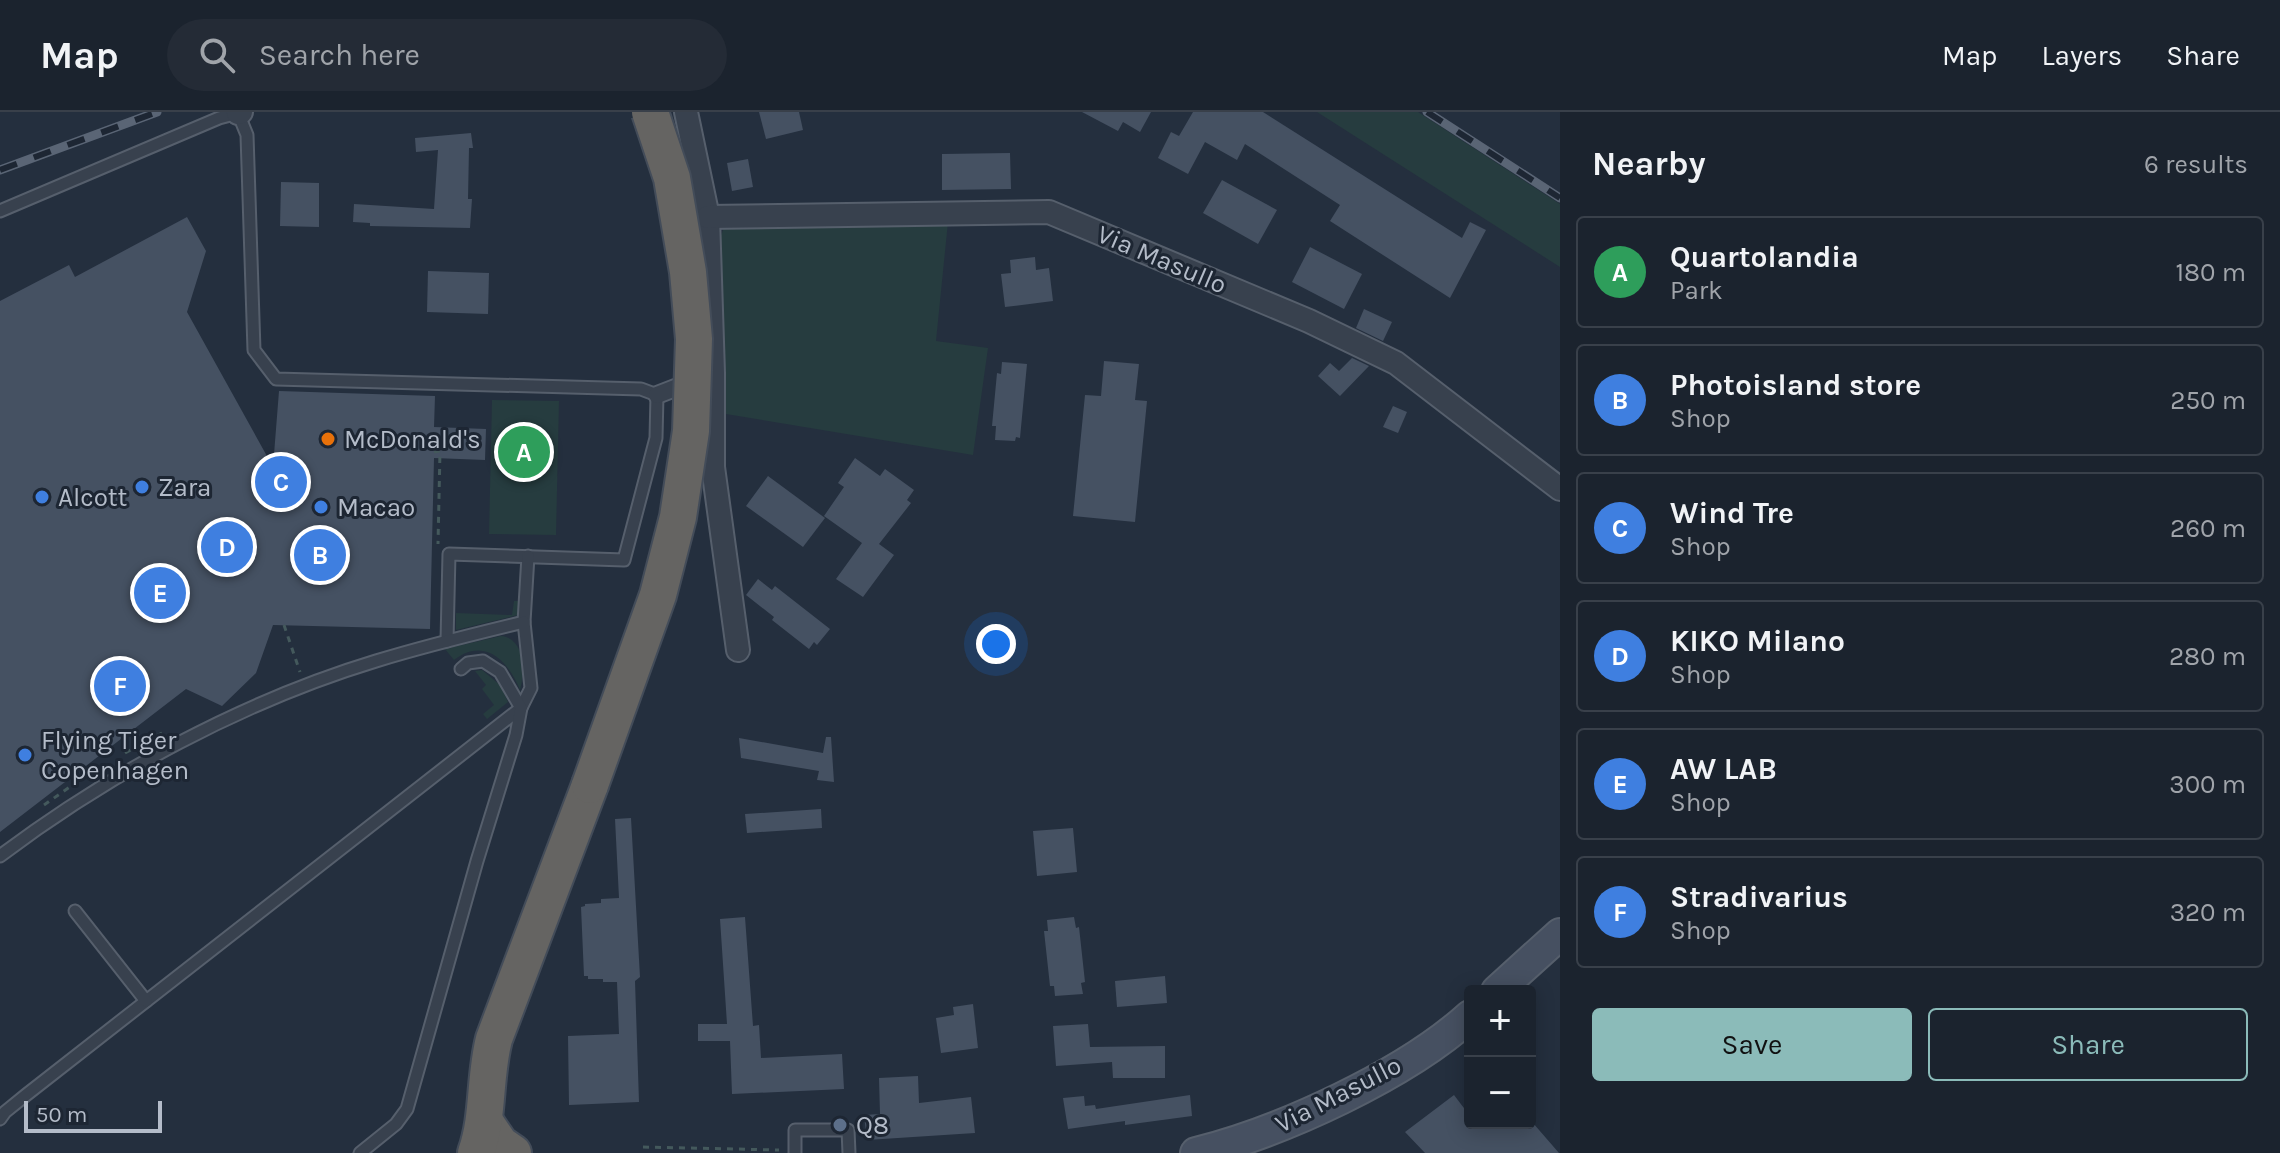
<!DOCTYPE html>
<html lang="en">
<head>
<meta charset="utf-8">
<style>
	:root { --surface:#1b232e; --page:#242b36; --text:#f1f3f6; --muted:#a0a4aa; --line:#39404a; --accent:#8bbbb9 }
	body { margin:0; font-family:Karla,sans-serif; background:var(--page); color:var(--text) }
	.controls { position:absolute; right:24px; bottom:24px; display:grid; overflow:hidden; border-radius:8px; box-shadow:0 4px 20px #0003 }
	.controls button { width:72px; height:72px; display:grid; place-items:center; padding:0; border:0; border-bottom:2px solid var(--line); background:var(--surface); color:var(--text); font:40px sans-serif }
	.scale { position:absolute; left:24px; bottom:20px; width:138px; box-sizing:border-box; padding-left:8px; border:4px solid #b4bcc9; border-top:0; font-size:22px; line-height:28px; white-space:nowrap; color:#b4bcc9; -webkit-text-stroke:6px #1d2633; paint-order:stroke }
	.you { position:absolute; left:996px; top:532px; width:28px; height:28px; margin:-20px; border:6px solid #fff; border-radius:50%; background:#1a73e8; box-shadow:0 0 0 12px #1a73e833 }
	.badge { display:grid; place-items:center; width:52px; height:52px; border-radius:50%; background:var(--accent); color:#fff; font-size:26px; font-weight:700 }
	.pin { position:absolute; translate:-50% -50%; border:4px solid #fff; box-shadow:0 2px 8px #0006 }
	.list { margin:0; padding:0; list-style:none }
	h2 { display:flex; justify-content:space-between; align-items:center; height:104px; margin:0; padding:0 32px; font-size:34px }
	h2 small { font-size:26px; font-weight:400; color:var(--muted) }
	.list li { display:grid; grid-template-columns:52px 1fr auto; gap:24px; align-items:center; box-sizing:border-box; height:112px; margin:0 16px 16px; padding:0 16px; border:2px solid var(--line); border-radius:8px }
	.list b { display:block; font-size:30px; white-space:nowrap }
	.list p { margin:0; font-size:26px; white-space:nowrap; color:var(--muted) }
	.list em { font-size:26px; font-style:normal; color:var(--muted) }
	.actions { display:flex; gap:16px; padding:24px 32px }
	.actions a { flex:1; padding:18px 0; border:2px solid var(--accent); border-radius:8px; text-align:center; font-size:28px; color:var(--accent) }
	.actions .main { background:var(--accent); color:#111 }
	.icon { flex:none; width:44px; height:44px; fill:none; stroke:currentColor; stroke-width:2; stroke-linecap:round; stroke-linejoin:round }
	.map { position:relative; flex:none; width:1560px; height:1041px; overflow:hidden }
	header { display:flex; align-items:center; gap:48px; box-sizing:border-box; height:112px; padding:0 40px; background:var(--surface); border-bottom:2px solid var(--line) }
	header strong { font-size:38px }
	nav { display:flex; gap:44px; margin-inline-start:auto; font-size:28px }
	.search { width:560px; height:72px; background:var(--page); display:flex; align-items:center; gap:20px; box-sizing:border-box; padding:0 28px; border-radius:44px; color:var(--muted); font-size:30px }
	main { display:flex }
	aside { flex:1; background:var(--surface) }
	.map>svg:first-child { display:block }
</style>
</head>
<body>
<header>
<strong>Map</strong>
<div class="search"><svg class="icon" aria-label="search" viewBox="0 0 24 24"><circle cx="10" cy="10" r="6"/><path d="M15 15l6 6"/></svg>Search here</div>
<nav><a>Map</a><a>Layers</a><a>Share</a></nav>
</header>
<main>
<div class="map">
<svg width="1560" height="1041" viewBox="0 0 1560 1041">
	<rect width="100%" height="100%" fill="#242f3e"/>
	<g fill="#263c3f">
		<path d="M1317,0H1418L1560,92V155Z"/>
		<path d="M948,110L936,229L988,236L973,343L726,302L720,126L725,113Z"/>
		<path d="M492,288L559,289L556,423L489,422Z"/>
		<path d="M514,489H519L518,503L456,518V501L512,503Z"/>
		<path d="M501,524C525,526 525,560 520,578C509,550 485,524 454,548L445,537Z"/>
		<path d="M482,558L500,573L508,590L487,607L483,602L494,593L482,577L486,573L475,559Z"/>
	</g>
	<g fill="#455162">
		<path d="M759,0H799L803,18L766,27Z"/>
		<path d="M1082,0H1151L1140,20L1123,10L1118,19Z"/>
		<path d="M1193,0H1263L1462,126L1470,110L1486,118L1450,186L1330,109L1340,93L1245,32L1237,48L1205,30L1188,62L1158,46L1171,20L1179,24Z"/>
		<path d="M471,21L473,36H469L468,87H472L470,116L370,114V111L353,110L354,92L434,97L438,38L416,40L415,26Z"/>
		<path d="M1010,41L1011,77L942,78V42Z"/>
		<path d="M748,47L753,75L732,79L727,51Z"/>
		<path d="M1222,68L1277,98L1258,132L1203,101Z"/>
		<path d="M281,70L319,71V115L280,114Z"/>
		<path d="M187,105L206,139L187,200L273,355L279,279L435,284L434,315L486,317L485,348L434,346L430,517L273,513L256,561L222,594L186,577L0,720V189L69,153L75,165Z"/>
		<path d="M1310,135L1362,162L1344,197L1292,170Z"/>
		<path d="M1035,145L1036,158L1049,156L1053,189L1005,195L1001,162L1011,161L1010,148Z"/>
		<path d="M428,159L489,161L488,202L427,200Z"/>
		<path d="M1364,197L1392,210L1383,229L1356,216Z"/>
		<path d="M1352,246L1369,254L1340,284L1318,264L1330,251L1339,259Z"/>
		<path d="M1104,249L1139,252L1135,288L1147,289L1135,410L1073,404L1085,283L1101,284Z"/>
		<path d="M1002,250L1027,252L1020,326L1016,325L1015,329L995,328L996,314H992L997,261L1001,262Z"/>
		<path d="M1393,294L1407,300L1398,321L1383,315Z"/>
		<path d="M855,346L880,364L885,357L914,378L907,388L911,391L879,432L894,443L863,485L836,467L862,431L824,404L844,375L838,371Z"/>
		<path d="M768,364L825,406L803,435L746,394Z"/>
		<path d="M758,467L772,478L775,474L830,517L817,533L814,530L809,537L772,508L774,505L746,483Z"/>
		<path d="M826,625H831L834,670L817,668L819,659L741,646L739,626L823,641Z"/>
		<path d="M821,697L822,716L747,721L745,702Z"/>
		<path d="M631,706L640,865L635,869L639,990L569,993L568,924L619,922L617,870H603V867H588V864H584L581,795L585,794V792L601,791V787L619,786L615,707Z"/>
		<path d="M1073,716L1077,760L1037,764L1033,719Z"/>
		<path d="M745,805L753,914L759,913L761,946L842,942L844,977L732,982L730,929H698V912H727L720,807Z"/>
		<path d="M1074,805L1076,816L1079,815L1085,870L1081,871L1083,882L1055,884L1054,874H1050L1044,819H1048L1047,808Z"/>
		<path d="M1165,864L1167,891L1117,895L1115,869Z"/>
		<path d="M973,892L978,936L941,941L936,906L954,903L953,895Z"/>
		<path d="M1088,912L1090,935L1165,934V966H1113L1112,950L1056,954L1053,914Z"/>
		<path d="M918,964L919,991L971,985L975,1021L867,1028L864,1003L880,1002L879,966Z"/>
		<path d="M1190,983L1192,1004L1125,1013V1009L1068,1017L1063,986L1084,984L1085,994L1095,993L1096,997Z"/>
		<path d="M1454,983L1470,1004V1011H1533L1559,1041H1425L1405,1020Z"/>
	</g>
	<g fill="none" stroke-linecap="round" stroke-linejoin="round">
		<defs>
			<g id="service">
				<path d="M0,99L219,6L238,1L247,23L254,238L276,267L641,277L657,283L656,326L624,448L449,442L447,529"/>
				<path d="M524,510L528,444"/>
				<path d="M0,744C110,661 244,589 376,549C425,534 474,522 524,510L531,576L521,596L26,983L5,1000L0,1007"/>
				<path d="M75,799L146,889"/>
				<path d="M360,1041L396,1012L407,997L477,749L516,623L521,596L500,560L483,549L468,551L461,557"/>
				<path d="M795,1041V1018H848L849,1041"/>
			</g>
			<path id="pedestrian" d="M657,283L693,269"/>
			<g id="minor">
				<path d="M686,0L708,105L713,261V355L738,538"/>
				<path d="M238,1L241,0"/>
				<path d="M708,105L1049,100L1309,209L1396,251L1560,377"/>
			</g>
			<g id="secondary">
				<path d="M1497,879L1560,822"/>
				<path d="M1196,1041C1281,1020 1405,963 1470,904"/>
			</g>
			<g id="trunk">
				<path d="M485,1010L500,1032L513,1041"/>
				<path d="M476,1041C489,1004 484,966 494,927L590,673"/>
			</g>
		</defs>
		<use href="#service" stroke="#565f6c" stroke-width="15"/>
		<use href="#pedestrian" stroke="#565f6c" stroke-width="20"/>
		<use href="#minor" stroke="#565f6c" stroke-width="26"/>
		<use href="#secondary" stroke="#565f6c" stroke-width="34"/>
		<use href="#trunk" stroke="#434c59" stroke-width="40"/>
		<g stroke="#44595c" stroke-width="3" stroke-dasharray="6 6" stroke-linecap="butt">
			<path d="M434,340L440,339L438,432"/>
			<path d="M284,513L300,560"/>
			<path d="M125,641L164,620"/>
			<path d="M44,693L74,672"/>
			<path d="M643,1035L779,1038"/>
		</g>
		<use href="#service" stroke="#38414e" stroke-width="11"/>
		<use href="#pedestrian" stroke="#38414e" stroke-width="16"/>
		<use href="#minor" stroke="#38414e" stroke-width="22"/>
		<use href="#secondary" stroke="#465061" stroke-width="30"/>
		<use href="#trunk" stroke="#656462" stroke-width="36"/>
		<defs>
			<g id="rail">
				<path d="M1427,0L1560,86"/>
				<path d="M0,58L157,0"/>
			</g>
		</defs>
		<use href="#rail" stroke="#5a6575" stroke-width="9"/>
		<use href="#rail" stroke="#1d2633" stroke-width="6" stroke-dasharray="18" stroke-linecap="butt"/>
		<defs>
			<path id="trunk-bridge" d="M590,673L658,483L678,405L691,319L694,227L688,160L672,66L650,0"/>
		</defs>
		<use href="#trunk-bridge" stroke="#434c59" stroke-width="40" stroke-linecap="butt"/>
		<use href="#trunk-bridge" stroke="#656462" stroke-width="36"/>
	</g>
	<circle fill="#e8710a" stroke="#1d2633" stroke-width="3" cx="328" cy="327" r="8"/>
	<g fill="#3f7fe0" stroke="#1d2633" stroke-width="3">
		<circle cx="142" cy="375" r="8"/>
		<circle cx="42" cy="385" r="8"/>
		<circle cx="321" cy="395" r="8"/>
		<circle cx="25" cy="643" r="8"/>
	</g>
	<circle fill="#5c6f8a" stroke="#1d2633" stroke-width="3" cx="840" cy="1013" r="8"/>
	<g text-anchor="middle" stroke-width="6" stroke-linejoin="round" paint-order="stroke">
		<g font-size="26" fill="#b4bcc9" stroke="#1d2633">
			<text transform="translate(1162 147) rotate(23)" y="9">Via Masullo</text>
			<text transform="translate(1338 982) rotate(-27)" y="9">Via Masullo</text>
		</g>
		<g font-size="26" fill="#b4bcc9" stroke="#1d2633" text-anchor="start">
			<text x="344" y="336">McDonald's</text>
			<text x="158" y="384">Zara</text>
			<text x="58" y="394">Alcott</text>
			<text x="337" y="404">Macao</text>
			<text x="41" y="637">Flying Tiger<tspan x="41" dy="30">Copenhagen</tspan></text>
			<text x="856" y="1022">Q8</text>
		</g>
	</g>
</svg>
<div class="controls">
<button>+</button>
<button>−</button>
</div>
<div class="scale">50 m</div>
<div class="you"></div>
<div class="pin badge" style="left:524px;top:340px;background:#2e9e5b">A</div>
<div class="pin badge" style="left:320px;top:443px;background:#3f7fe0">B</div>
<div class="pin badge" style="left:281px;top:370px;background:#3f7fe0">C</div>
<div class="pin badge" style="left:227px;top:435px;background:#3f7fe0">D</div>
<div class="pin badge" style="left:160px;top:481px;background:#3f7fe0">E</div>
<div class="pin badge" style="left:120px;top:574px;background:#3f7fe0">F</div>
</div>
<aside>
<h2>Nearby<small>6 results</small></h2>
<ul class="list">
<li><span class="badge" style="background:#2e9e5b">A</span><div><b>Quartolandia</b><p>Park</p></div><em>180 m</em></li>
<li><span class="badge" style="background:#3f7fe0">B</span><div><b>Photoisland store</b><p>Shop</p></div><em>250 m</em></li>
<li><span class="badge" style="background:#3f7fe0">C</span><div><b>Wind Tre</b><p>Shop</p></div><em>260 m</em></li>
<li><span class="badge" style="background:#3f7fe0">D</span><div><b>KIKO Milano</b><p>Shop</p></div><em>280 m</em></li>
<li><span class="badge" style="background:#3f7fe0">E</span><div><b>AW LAB</b><p>Shop</p></div><em>300 m</em></li>
<li><span class="badge" style="background:#3f7fe0">F</span><div><b>Stradivarius</b><p>Shop</p></div><em>320 m</em></li>
</ul>
<div class="actions"><a class="main">Save</a><a>Share</a></div>
</aside>
</main>
</body>
</html>
